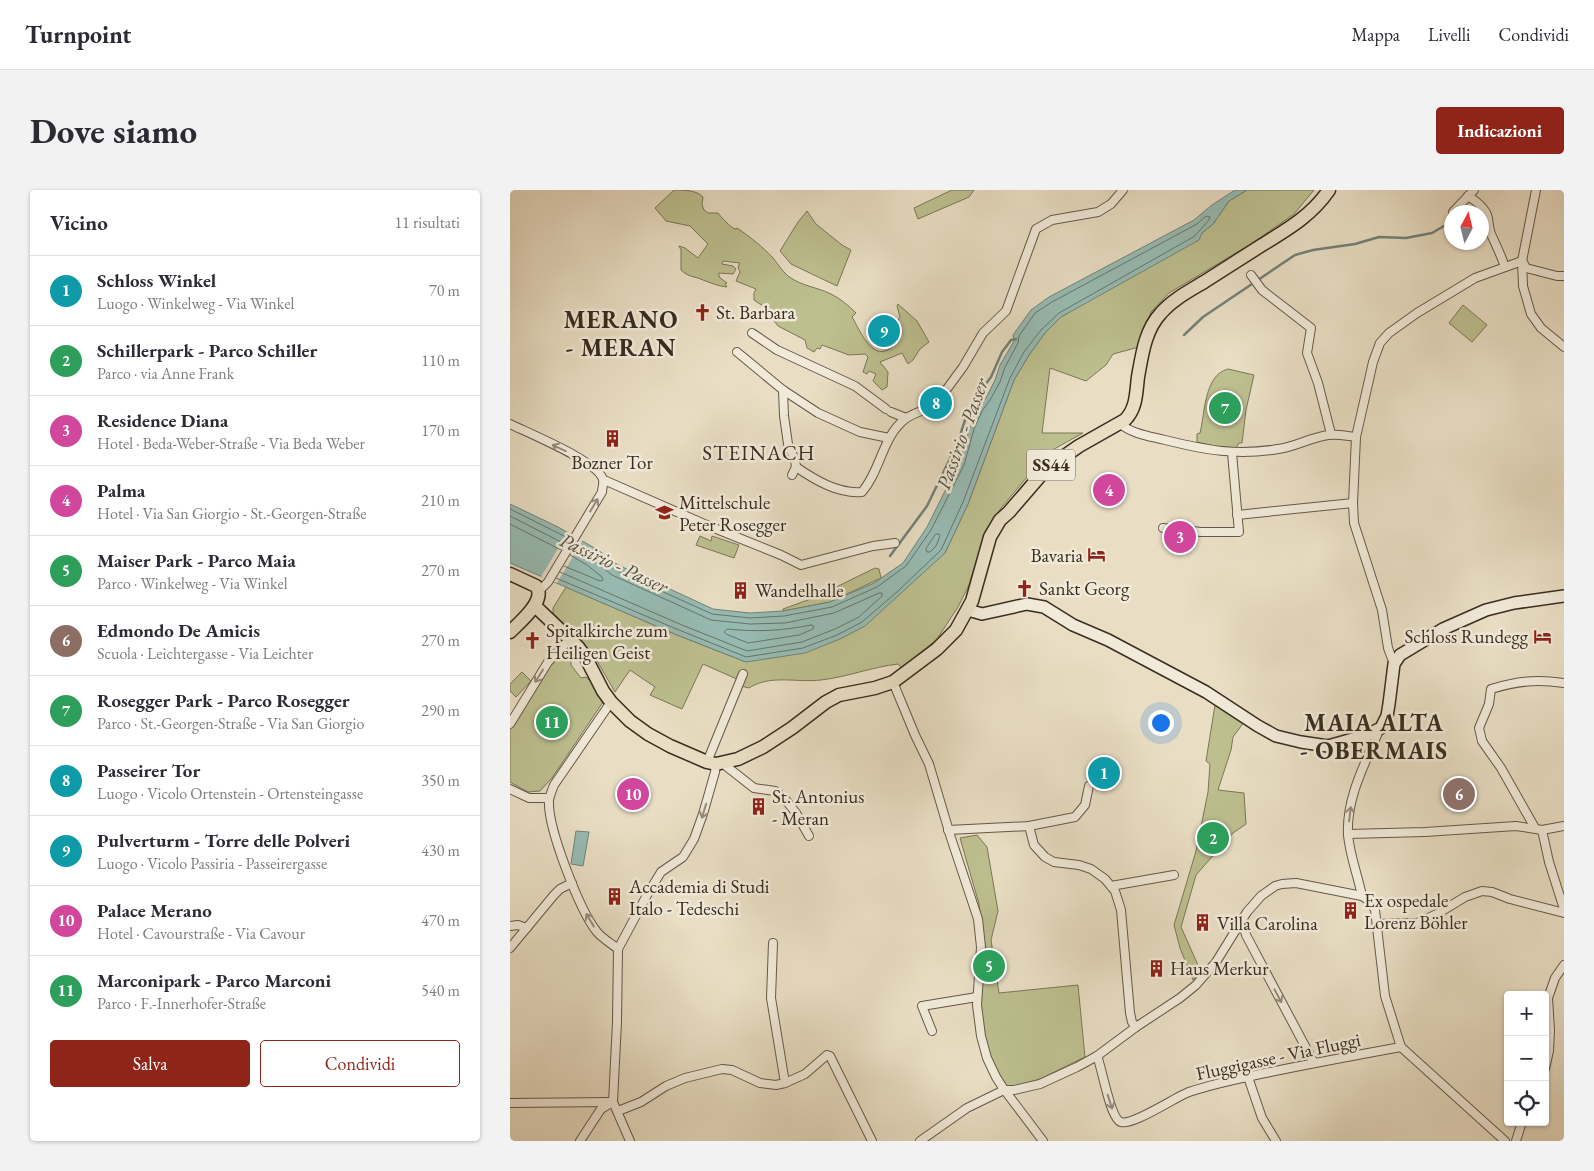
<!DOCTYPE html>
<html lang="it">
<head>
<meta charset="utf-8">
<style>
	:root { --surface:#fff; --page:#f2f2f3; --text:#2b2b33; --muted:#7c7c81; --line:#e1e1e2; --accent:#8f2418 }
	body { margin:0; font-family:"EB Garamond",serif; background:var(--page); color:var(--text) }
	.controls { position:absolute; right:15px; bottom:15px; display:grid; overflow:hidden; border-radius:5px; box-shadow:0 1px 4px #0004 }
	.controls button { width:45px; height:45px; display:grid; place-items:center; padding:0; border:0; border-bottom:1px solid var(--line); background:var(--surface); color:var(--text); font:25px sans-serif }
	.compass { position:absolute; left:934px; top:15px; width:45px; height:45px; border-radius:50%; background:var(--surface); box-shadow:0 1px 4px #0004; rotate:7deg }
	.you { position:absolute; left:650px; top:532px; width:18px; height:18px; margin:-12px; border:4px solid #fff; border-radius:50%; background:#1a73e8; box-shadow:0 0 0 8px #1a73e833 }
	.badge { display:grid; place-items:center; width:32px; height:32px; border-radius:50%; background:var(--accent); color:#fff; font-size:16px; font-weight:700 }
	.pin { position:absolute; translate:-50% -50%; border:2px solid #fff; box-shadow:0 1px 5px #0006 }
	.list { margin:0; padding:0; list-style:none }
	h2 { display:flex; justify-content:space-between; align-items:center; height:65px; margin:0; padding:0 20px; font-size:21px }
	h2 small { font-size:16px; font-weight:400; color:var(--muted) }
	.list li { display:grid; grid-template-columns:32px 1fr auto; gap:15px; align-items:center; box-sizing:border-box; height:70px; padding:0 20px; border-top:1px solid var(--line) }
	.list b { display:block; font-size:19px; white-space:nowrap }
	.list p { margin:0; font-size:16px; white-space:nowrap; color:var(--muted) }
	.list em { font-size:16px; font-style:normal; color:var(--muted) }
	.actions { display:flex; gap:10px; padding:15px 20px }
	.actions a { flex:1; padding:11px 0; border:1px solid var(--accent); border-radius:5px; text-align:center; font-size:18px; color:var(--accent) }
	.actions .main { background:var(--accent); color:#fff }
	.icon { flex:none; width:28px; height:28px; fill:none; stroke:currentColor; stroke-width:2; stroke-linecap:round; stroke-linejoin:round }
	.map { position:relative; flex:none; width:1054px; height:951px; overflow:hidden; border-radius:5px }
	header { display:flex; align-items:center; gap:30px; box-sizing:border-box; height:70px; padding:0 25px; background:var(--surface); border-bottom:1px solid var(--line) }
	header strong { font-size:24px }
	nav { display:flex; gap:28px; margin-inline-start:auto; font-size:18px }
	.intro { display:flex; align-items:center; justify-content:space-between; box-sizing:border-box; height:120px; padding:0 30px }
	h1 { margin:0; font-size:35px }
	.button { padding:12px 22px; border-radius:5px; background:var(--accent); color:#fff; font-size:18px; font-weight:700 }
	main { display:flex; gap:30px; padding:0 30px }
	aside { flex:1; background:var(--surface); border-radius:5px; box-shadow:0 1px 4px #0004 }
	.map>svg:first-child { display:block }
</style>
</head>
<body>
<header>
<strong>Turnpoint</strong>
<nav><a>Mappa</a><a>Livelli</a><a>Condividi</a></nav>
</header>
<div class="intro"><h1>Dove siamo</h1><a class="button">Indicazioni</a></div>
<main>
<aside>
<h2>Vicino<small>11 risultati</small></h2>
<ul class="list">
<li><span class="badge" style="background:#0f9aa8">1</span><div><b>Schloss Winkel</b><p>Luogo · Winkelweg - Via Winkel</p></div><em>70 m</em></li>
<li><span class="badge" style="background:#2e9e5b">2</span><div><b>Schillerpark - Parco Schiller</b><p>Parco · via Anne Frank</p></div><em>110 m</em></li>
<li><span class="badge" style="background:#d1479c">3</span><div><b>Residence Diana</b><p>Hotel · Beda-Weber-Straße - Via Beda Weber</p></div><em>170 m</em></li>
<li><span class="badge" style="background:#d1479c">4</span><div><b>Palma</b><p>Hotel · Via San Giorgio - St.-Georgen-Straße</p></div><em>210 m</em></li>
<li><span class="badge" style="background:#2e9e5b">5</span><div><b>Maiser Park - Parco Maia</b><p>Parco · Winkelweg - Via Winkel</p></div><em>270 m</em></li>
<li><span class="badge" style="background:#8d6e63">6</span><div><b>Edmondo De Amicis</b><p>Scuola · Leichtergasse - Via Leichter</p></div><em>270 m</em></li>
<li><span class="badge" style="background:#2e9e5b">7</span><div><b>Rosegger Park - Parco Rosegger</b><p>Parco · St.-Georgen-Straße - Via San Giorgio</p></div><em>290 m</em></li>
<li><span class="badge" style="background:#0f9aa8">8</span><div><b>Passeirer Tor</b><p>Luogo · Vicolo Ortenstein - Ortensteingasse</p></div><em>350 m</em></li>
<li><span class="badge" style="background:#0f9aa8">9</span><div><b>Pulverturm - Torre delle Polveri</b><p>Luogo · Vicolo Passiria - Passeirergasse</p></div><em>430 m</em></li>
<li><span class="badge" style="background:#d1479c">10</span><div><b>Palace Merano</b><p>Hotel · Cavourstraße - Via Cavour</p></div><em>470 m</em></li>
<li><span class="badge" style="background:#2e9e5b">11</span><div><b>Marconipark - Parco Marconi</b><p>Parco · F.-Innerhofer-Straße</p></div><em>540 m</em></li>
</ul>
<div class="actions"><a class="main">Salva</a><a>Condividi</a></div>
</aside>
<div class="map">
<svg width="1054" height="951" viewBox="0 0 1054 951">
	<rect width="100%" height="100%" fill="#e9dec4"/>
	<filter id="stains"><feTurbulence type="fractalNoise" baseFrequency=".004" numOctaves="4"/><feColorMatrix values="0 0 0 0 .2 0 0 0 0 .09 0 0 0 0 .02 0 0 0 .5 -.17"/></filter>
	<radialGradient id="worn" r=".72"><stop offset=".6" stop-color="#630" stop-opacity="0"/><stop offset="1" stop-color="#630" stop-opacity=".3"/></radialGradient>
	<g fill="#bdbf8f" stroke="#7b7658">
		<path d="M164,0C175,0 186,0 193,7L192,15L194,20L198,23H208C211,27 220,37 225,39L227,38C239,46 253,57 263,68C268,74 272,81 278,86C291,96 307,97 321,104C331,109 339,116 346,123L342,127C348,137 354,152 364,159C375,167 390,154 391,141C391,138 389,133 388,130L390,127L387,116L388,114L407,131L419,152L410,159L403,170L398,174L392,163L370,172L378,182L377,197L372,200L363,191L366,184L359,181L357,184L353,182L358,167L355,164L339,165L312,155L310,159L307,158L304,162L297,158L295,150L268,136L253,116L244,110V103L246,99L226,91L230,82L228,77L230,73L213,71L212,74L223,76L226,79L223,84L209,83V87L217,93L215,94L217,97C208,96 201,93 193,90C184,86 178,87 171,80V60L169,56L175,58L188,68L198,54L180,36L156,31L145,18Z"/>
		<path d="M442,0H464L459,7L408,29L404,18Z"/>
		<path d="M737,0H804L784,24L741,54L659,103L641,122L629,157L603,164L596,175L576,191L540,178L532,243H573L537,263L492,317L476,340L459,395L448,417L427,449L392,478L388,474C362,477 337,487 311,490C287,493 261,484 239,498L227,495L229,490L193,474L172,519L140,505L145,497L120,480L105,502L83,464L43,423V418L56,397L167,445L236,472L435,363L458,314L504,190L519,165L535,143L551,127L692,43L703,34L719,11Z"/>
		<path d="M297,21L306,34L332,55L341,60L327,96L281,74L270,61L288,32Z"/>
		<path d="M953,115L977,135L962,152L939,133Z"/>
		<path d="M718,179L744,185L736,220L732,253H729L726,258L705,256L687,252V244L690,243C695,224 694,185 718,179Z"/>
		<path d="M190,346L201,351L202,346L229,355L224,368L186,355Z"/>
		<path d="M365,378L369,379L371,388L320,412L273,421V419L306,407Z"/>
		<path d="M56,457L65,468L61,470V475L71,488L76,487L82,493L93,512L42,588L30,601L18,602L0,592V539L39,476Z"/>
		<path d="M12,482L21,491L6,507L0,501V494Z"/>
		<path d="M705,515L734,532L723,547L721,560L708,600L734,603L736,634L723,643L686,685L671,737L691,782L683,790L670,758L664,735L686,661L698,602L700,574L696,571Z"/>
		<path d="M467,645L477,657L488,721L481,750L489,803L568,795L575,867L530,889L494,899L478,867L469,815L472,737L469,714L450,648Z"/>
	</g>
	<g fill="#97bcb4" stroke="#718279">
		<path d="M725,0H737L719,11L703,34L692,43L689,50L551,127L535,143L519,165L504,190L458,314L435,363L355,436L330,449L295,463L236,472L167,445L0,373V314L48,337L88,360L108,375L203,419L240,423L273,421L320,412L364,393L393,373L417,337L449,273L460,237L468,218L476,208L485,190L490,175L504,151L503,145L521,120L539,107L684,30L702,15Z"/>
		<path d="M66,641L79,642L73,676L61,674Z"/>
	</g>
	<path fill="#e9dec4" d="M58,342L73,350L47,393L31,387Z"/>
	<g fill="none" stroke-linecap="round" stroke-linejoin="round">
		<g stroke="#68746a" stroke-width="1">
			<path d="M0,319L58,348"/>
			<path d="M0,326L55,354"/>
			<path d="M0,334L51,360"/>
			<path d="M426,344H429L430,346L426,356L420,362H417L416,359Z"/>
			<path d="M54,376L90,391L93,390L92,387L77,375L60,365"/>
			<path d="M50,382L172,435L237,461L292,452L325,439L349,427L372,406V403H369L324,423L275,433L240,434L201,430L102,385L82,369L64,359"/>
			<path d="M46,388L169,440L236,467L293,458L327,445L352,432L388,401L431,360L453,312L500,188L514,162L531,140L549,123L685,46C689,40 699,32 700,27L696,26L687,34L542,112L525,123L509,146L508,153L495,177L490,192L480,210L472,221L464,239L454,275L421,340L396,376L367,397L322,417L274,426L240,428L202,424L105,380L85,364L67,353"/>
			<path d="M301,435L304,436L303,439L289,445L238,453L216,444L214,442L217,439C246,442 272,441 301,435Z"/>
		</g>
		<g stroke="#718279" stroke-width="2.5">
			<path d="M674,145L693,127L785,65L803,60L845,54L869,47L896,48L922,43L939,33L942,30"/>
			<path d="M380,366L417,316L448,252L456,227L465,208L481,187L492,162L501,150L506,149"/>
		</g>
		<defs>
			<g id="street">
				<path d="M1026,0L1012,71L1013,96L1021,124L1031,138L1054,157"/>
				<path d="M958,6C966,11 977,19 978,29C979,35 979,39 981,44C986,55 991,65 995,77"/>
				<path d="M943,22L964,0"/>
				<path d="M1013,72L1016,78L1047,86H1054"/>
				<path d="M741,85L752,100L801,138L797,163L808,193L821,244"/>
				<path d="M242,143L267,160L345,196L376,219"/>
				<path d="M227,162L273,200L308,223L350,242L379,248"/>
				<path d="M273,200L274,226L278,254L285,270L286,277L282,285"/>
				<path d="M428,211L453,177L473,143L496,121L526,39L542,30L588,22L601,14L613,0"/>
				<path d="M381,222L396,228"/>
				<path d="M609,233C622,244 639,246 655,250C696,260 726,266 768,259C785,257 801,247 819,245C827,244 837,246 846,247"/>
				<path d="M0,234C18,243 90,272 93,290C94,293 92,298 92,302L38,392L29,401"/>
				<path d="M286,277C305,290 328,304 352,302C371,280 372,247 395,229C403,223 415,220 424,216"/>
				<path d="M94,290L199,336L271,365L291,375L363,356L385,353"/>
				<path d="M727,325L843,313"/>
				<path d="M653,338L691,342H729L722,263"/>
				<path d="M884,474L878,458L872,420L844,333L843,313L846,247L863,172L870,153L879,143L907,123L965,88L1012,71"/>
				<path d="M383,492L405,545L419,574L441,648L468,729L471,757L467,815L471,846L477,868L486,887L493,898L533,951"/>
				<path d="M101,512L44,595C42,600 40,605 39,610C37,637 70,721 87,742C93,749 102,754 108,759"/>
				<path d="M0,534L38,472L60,449"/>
				<path d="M197,572L233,484"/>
				<path d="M214,573L216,576L244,598L265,601L275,609L286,623L299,646"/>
				<path d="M0,599L19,608H39"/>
				<path d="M519,636L524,655L535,667L544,672L569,675L581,679L595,689L605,701L611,720L620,823L622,832L626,837"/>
				<path d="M1025,638L991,578L972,551L969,538L979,514L981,499C1008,491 1026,489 1054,493"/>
				<path d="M438,640L519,636L565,627L575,615L579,596"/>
				<path d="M1032,640L1039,672L1054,719"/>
				<path d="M838,644L915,642L1006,636L1032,640L1054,636"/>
				<path d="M601,696L664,685"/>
				<path d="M852,706C848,686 840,666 838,645C836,607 856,572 870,538"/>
				<path d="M732,731L736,745L804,873"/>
				<path d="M867,734L907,733L927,724L955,707L972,701L982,702L1000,709L1054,723"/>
				<path d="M0,736L8,735L17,738"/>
				<path d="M0,758L44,705L50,699L62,693"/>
				<path d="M422,841L412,816L467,807"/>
				<path d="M587,866C592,877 600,929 611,932C623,936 665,907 679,902C705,893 733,888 760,882C804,873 847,865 891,857"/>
				<path d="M1035,879L1039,861L1040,840L1038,808L1045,788L1054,775"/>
				<path d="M738,887L752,928L766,951"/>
				<path d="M275,893L295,884L317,865L320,866L362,951"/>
				<path d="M0,913L103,912"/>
				<path d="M108,921L131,912L156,896L175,888L212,879L222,880L250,893L266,895L275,893L261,808L263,753"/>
				<path d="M70,951L91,919L101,913"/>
				<path d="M120,951L103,912L107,832L108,759L137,705L151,682L173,667L184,649L193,624L205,582L206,574"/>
				<path d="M410,951L457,918L494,900H504L530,894L567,877L587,866L626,837L670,808L686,795L706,772L737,722L751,706L765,696L772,694L786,693L852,706L861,712L865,720L875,806L891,857L995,951"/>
				<path d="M1006,951L1012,932"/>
			</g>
			<path id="secondary" d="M458,420L472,424L517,414L534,417L563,435L598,450L696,502L748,536L766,546L791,552L818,556L857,545L871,538L877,526L879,514L884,474L890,465L933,439L976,420L1004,413L1054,406"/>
			<g id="primary">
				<path d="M0,384L26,396C37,410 10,432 0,442"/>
				<path d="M25,416L68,457L76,468L93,501L101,512L120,531L138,544L160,556L197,572L206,574L228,569L253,557L282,538L316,512L329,505L365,498L383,492L427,459L446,440L462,411L480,347L490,330L499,322L536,279L569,256L615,230C627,218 626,202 628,187C632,165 635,140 651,123C662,110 679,101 694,92C713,80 733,67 752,55C778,39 801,26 819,0"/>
			</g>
		</defs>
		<use href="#street" stroke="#655849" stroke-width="10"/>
		<use href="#secondary" stroke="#392c20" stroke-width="14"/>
		<use href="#primary" stroke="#392c20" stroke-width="15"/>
		<use href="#street" stroke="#f1ead9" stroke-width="8"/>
		<use href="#secondary" stroke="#f1ead9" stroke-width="11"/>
		<use href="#primary" stroke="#e9dec4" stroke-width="12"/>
	</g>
	<defs><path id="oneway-shaft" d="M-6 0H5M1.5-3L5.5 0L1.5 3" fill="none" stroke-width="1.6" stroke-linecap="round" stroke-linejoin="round" transform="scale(1.25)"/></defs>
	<g stroke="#958b7c">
		<use href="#oneway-shaft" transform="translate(49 258) rotate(-155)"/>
		<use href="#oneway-shaft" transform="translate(84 315) rotate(-59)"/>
		<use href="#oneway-shaft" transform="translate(29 486) rotate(122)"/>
		<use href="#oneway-shaft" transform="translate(194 621) rotate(107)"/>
		<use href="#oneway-shaft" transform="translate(840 624) rotate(-83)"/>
		<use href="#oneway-shaft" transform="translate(80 730) rotate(-121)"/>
		<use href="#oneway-shaft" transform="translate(768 806) rotate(62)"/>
		<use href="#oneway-shaft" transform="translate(600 912) rotate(72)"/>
	</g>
	<defs>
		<symbol id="church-bare" viewBox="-9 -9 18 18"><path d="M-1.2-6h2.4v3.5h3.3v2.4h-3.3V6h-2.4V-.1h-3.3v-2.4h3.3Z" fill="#8f2418" stroke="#f1ead9" stroke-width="2.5" paint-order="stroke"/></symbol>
		<symbol id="building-bare" viewBox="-9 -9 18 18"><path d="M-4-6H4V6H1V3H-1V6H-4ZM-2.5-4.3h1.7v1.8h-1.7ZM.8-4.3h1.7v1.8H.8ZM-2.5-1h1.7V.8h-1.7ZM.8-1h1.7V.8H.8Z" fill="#8f2418" stroke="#f1ead9" stroke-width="2.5" paint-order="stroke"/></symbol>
		<symbol id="school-bare" viewBox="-9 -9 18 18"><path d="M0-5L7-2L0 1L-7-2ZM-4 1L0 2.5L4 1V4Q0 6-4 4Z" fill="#8f2418" stroke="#f1ead9" stroke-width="2.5" paint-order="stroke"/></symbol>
		<symbol id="hotel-bare" viewBox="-9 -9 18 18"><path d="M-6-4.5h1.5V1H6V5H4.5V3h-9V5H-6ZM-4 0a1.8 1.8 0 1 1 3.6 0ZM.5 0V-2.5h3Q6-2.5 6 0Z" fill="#8f2418" stroke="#f1ead9" stroke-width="2.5" paint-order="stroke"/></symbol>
	</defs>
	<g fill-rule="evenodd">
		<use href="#church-bare" x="180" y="110" width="25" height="25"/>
		<use href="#building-bare" x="90" y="236" width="25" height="25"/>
		<use href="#school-bare" x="142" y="310" width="25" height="25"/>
		<use href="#hotel-bare" x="574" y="352" width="25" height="25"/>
		<use href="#church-bare" x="502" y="386" width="25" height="25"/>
		<use href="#building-bare" x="218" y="388" width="25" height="25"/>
		<use href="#hotel-bare" x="1020" y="434" width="25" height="25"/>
		<use href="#church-bare" x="10" y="438" width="25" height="25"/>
		<use href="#building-bare" x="236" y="604" width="25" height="25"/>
		<use href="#building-bare" x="92" y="694" width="25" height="25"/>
		<use href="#building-bare" x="828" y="708" width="25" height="25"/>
		<use href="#building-bare" x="680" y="720" width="25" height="25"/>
		<use href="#building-bare" x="634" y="766" width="25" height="25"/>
	</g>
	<g text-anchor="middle" stroke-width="5" stroke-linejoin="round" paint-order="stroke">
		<rect fill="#f1ead9" stroke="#706558" stroke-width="1" x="517" y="259.5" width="48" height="31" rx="4"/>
		<g font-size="18" font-weight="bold" fill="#392c20">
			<text x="541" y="281">SS44</text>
		</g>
		<g font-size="19" fill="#392c20" stroke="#f1ead9" text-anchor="start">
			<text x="206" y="129">St. Barbara</text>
			<text x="102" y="279" text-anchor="middle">Bozner Tor</text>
			<text x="169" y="319">Mittelschule<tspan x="169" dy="22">Peter Rosegger</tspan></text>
			<text x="573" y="372" text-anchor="end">Bavaria</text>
			<text x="529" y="405">Sankt Georg</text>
			<text x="245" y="407">Wandelhalle</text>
			<text x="36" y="447">Spitalkirche zum<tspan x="36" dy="22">Heiligen Geist</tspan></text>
			<text x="1018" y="453" text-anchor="end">Schloss Rundegg</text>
			<text x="262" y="613">St. Antonius<tspan x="262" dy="22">- Meran</tspan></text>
			<text x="119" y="703">Accademia di Studi<tspan x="119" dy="22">Italo - Tedeschi</tspan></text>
			<text x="854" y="717">Ex ospedale<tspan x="854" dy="22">Lorenz Böhler</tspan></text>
			<text x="707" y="740">Villa Carolina</text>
			<text x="660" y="785">Haus Merkur</text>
		</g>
		<g font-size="19" fill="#392c20" stroke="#f1ead9">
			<text transform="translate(768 866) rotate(-12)" y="7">Fluggigasse - Via Fluggi</text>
		</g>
		<g font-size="20" font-style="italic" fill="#505045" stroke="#f1ead9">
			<text transform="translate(452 244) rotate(-70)" y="7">Passirio - Passer</text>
			<text transform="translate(104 373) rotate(25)" y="7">Passirio - Passer</text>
		</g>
		<g font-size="21" letter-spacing="1" fill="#392c20" stroke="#f1ead9">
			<text x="249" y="270">STEINACH</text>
		</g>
		<g font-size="24" font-weight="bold" letter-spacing="1" fill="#392c20" stroke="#f1ead9">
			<text x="111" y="138">MERANO<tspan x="111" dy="28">- MERAN</tspan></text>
			<text x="864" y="541">MAIA ALTA<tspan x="864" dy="28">- OBERMAIS</tspan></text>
		</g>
	</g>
	<rect width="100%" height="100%" filter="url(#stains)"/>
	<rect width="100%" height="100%" fill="url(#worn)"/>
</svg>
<div class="controls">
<button>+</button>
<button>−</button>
<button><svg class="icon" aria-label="locate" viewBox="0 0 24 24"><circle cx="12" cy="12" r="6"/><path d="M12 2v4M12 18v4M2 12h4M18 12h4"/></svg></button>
</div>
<svg class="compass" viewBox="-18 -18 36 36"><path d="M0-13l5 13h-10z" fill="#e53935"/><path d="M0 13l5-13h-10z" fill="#7c7c81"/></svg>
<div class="you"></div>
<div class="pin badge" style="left:594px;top:583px;background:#0f9aa8">1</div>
<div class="pin badge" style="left:703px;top:648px;background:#2e9e5b">2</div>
<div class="pin badge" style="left:670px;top:347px;background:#d1479c">3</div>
<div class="pin badge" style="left:599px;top:300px;background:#d1479c">4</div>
<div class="pin badge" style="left:479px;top:776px;background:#2e9e5b">5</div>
<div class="pin badge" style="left:949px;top:604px;background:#8d6e63">6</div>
<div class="pin badge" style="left:715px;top:218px;background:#2e9e5b">7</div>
<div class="pin badge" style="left:426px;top:213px;background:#0f9aa8">8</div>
<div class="pin badge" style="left:374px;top:141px;background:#0f9aa8">9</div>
<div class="pin badge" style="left:123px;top:604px;background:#d1479c">10</div>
<div class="pin badge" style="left:42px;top:532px;background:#2e9e5b">11</div>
</div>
</main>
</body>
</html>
